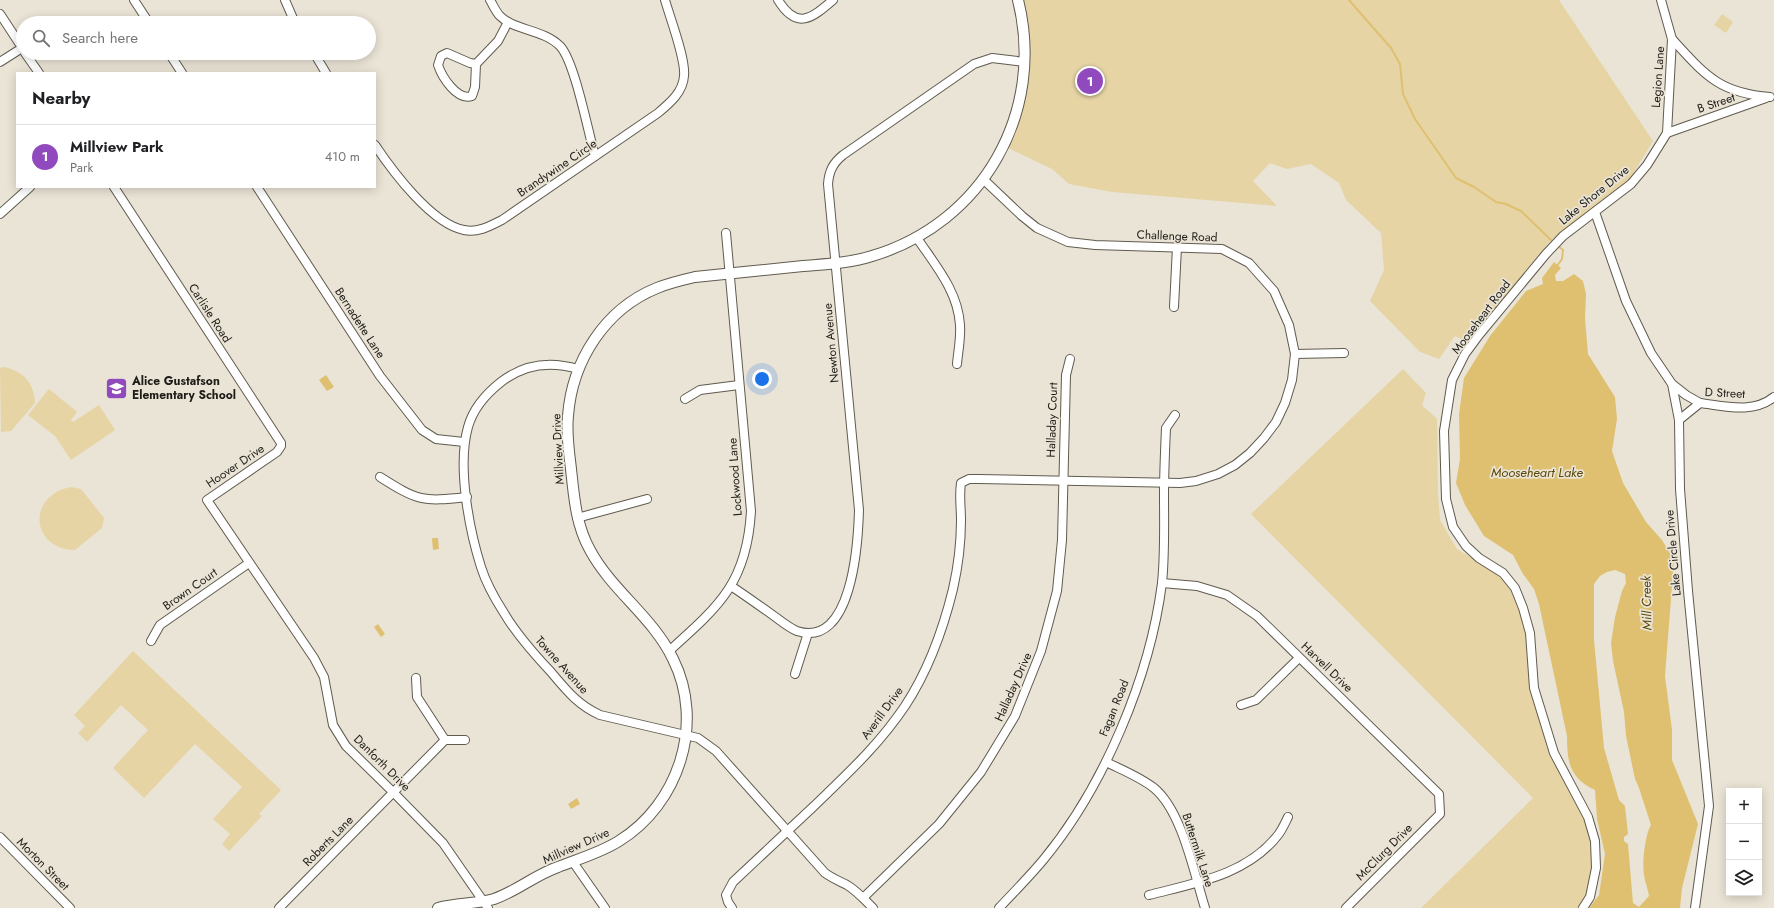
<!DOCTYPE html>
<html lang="en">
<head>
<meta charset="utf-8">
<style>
	:root { --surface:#fff; --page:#f2f2f2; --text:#202124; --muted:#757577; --line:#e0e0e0; --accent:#904abd }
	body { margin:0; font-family:Jost,sans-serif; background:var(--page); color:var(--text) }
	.controls { position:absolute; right:12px; bottom:12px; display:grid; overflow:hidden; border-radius:0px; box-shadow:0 2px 10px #0003 }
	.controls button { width:36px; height:36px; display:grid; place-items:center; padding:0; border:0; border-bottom:1px solid var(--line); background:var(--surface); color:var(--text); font:20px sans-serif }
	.you { position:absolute; left:762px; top:379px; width:14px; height:14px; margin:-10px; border:3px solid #fff; border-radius:50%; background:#1a73e8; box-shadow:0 0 0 6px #1a73e833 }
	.badge { display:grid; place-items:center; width:26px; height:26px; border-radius:50%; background:var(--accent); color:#fff; font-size:13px; font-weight:700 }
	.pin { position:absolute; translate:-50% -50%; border:2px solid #fff; box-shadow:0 1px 4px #0006 }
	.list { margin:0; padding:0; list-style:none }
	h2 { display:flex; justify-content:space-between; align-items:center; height:52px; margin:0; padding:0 16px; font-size:17px }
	h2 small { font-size:13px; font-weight:400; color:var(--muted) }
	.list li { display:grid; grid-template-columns:26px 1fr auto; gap:12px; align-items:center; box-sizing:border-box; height:64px; padding:0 16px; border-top:1px solid var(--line) }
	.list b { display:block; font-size:15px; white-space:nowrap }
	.list p { margin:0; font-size:13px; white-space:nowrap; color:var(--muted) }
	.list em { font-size:13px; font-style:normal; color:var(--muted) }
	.icon { flex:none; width:22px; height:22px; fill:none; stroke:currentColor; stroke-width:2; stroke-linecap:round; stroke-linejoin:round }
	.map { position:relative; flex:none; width:1774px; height:908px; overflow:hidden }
	.search { position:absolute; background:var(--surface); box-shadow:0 2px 10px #0003; left:16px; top:16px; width:360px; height:44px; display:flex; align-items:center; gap:10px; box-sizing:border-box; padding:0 14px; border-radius:22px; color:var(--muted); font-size:15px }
	.panel { position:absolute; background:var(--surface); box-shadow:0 2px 10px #0003; left:16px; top:72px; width:360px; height:116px; border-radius:0px }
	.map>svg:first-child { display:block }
</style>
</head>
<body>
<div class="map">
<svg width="1774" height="908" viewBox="0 0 1774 908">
	<rect width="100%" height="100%" fill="#eae4d6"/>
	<g fill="#e6d4a5">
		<path d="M1021,0H1559L1653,141L1628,182L1596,204L1549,242L1469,343L1455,336L1439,359L1420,352L1370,301L1384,270L1381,233L1346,200L1339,183L1311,164L1287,169L1270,163L1253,181L1277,206L1112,192L1069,184L1052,169L1006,147C1017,118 1029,89 1030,58C1030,38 1025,19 1021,0Z"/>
		<path d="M1722,14L1733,22L1726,33L1714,25Z"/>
		<path d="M5,367C24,372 34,383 35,403L11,431L1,432L0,368Z"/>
		<path d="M1403,369L1426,393L1422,405L1437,419L1438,493L1440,520L1457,549L1492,570L1508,585L1520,612L1528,641L1533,693L1547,748L1572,791L1586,824L1594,857L1587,898L1580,908H1421L1533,798L1251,514Z"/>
		<path d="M49,389L77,412L71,420L73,422L99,405L115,430L71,460L55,436L28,415Z"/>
		<path d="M71,487L81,489L104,518L102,528L75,550C30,549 27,495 71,487Z"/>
		<path d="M133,651L281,790L259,814L262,816L229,851L222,844L230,834L213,819L242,787L195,744L144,798L113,768L148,730L121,705L87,742L78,733L85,726L74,715Z"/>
	</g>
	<g fill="#dfc071" fill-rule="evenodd">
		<path d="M1554,262L1561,268L1555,275L1556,281H1563L1574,274L1583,281L1586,294L1585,318L1588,354L1615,397L1617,419L1612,451L1623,483L1646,522L1662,540L1674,560L1665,676L1672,730V760L1698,824L1682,888L1680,908H1589L1599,895L1605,854L1597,819L1595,790C1569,778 1567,761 1567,736L1539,604L1534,589L1523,574L1513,555L1484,536L1465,505L1456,483L1460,459L1459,414L1464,378L1490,336L1526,291L1543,284L1542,278ZM1615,570L1625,574L1626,583L1622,591L1615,617L1611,643L1613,661L1624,712L1626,736L1635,779L1639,788L1651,825C1645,834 1642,865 1644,875C1645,882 1648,889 1649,896L1639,907L1633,903L1628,844L1624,841V837L1628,834L1625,806L1619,800L1604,748L1594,640V584L1600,576L1607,572Z"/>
		<path d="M326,375L334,387L327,391L319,380Z"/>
		<path d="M433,538H438L439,549L433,550L432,539Z"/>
		<path d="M378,624L385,634L381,637L374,627Z"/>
		<path d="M577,798L580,804L571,809L568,804Z"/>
	</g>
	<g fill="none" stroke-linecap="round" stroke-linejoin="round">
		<g stroke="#dfc071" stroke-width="2">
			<path d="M1349,0L1391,48L1400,64L1403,94L1415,119L1456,178L1474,187L1496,202L1506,204L1521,211L1553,242"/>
			<path d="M1557,245L1563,250L1562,259L1557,266"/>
		</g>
		<defs>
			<g id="minor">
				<path d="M134,0L149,23"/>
				<path d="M285,0L295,23"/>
				<path d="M490,0C493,5 496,12 500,16C515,31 543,29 560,46C575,62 588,132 595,156"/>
				<path d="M778,0C797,31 812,18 833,0"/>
				<path d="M0,14L23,49"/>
				<path d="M1672,39C1705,75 1719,93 1770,97"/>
				<path d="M25,53L39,73"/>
				<path d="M169,53L182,73"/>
				<path d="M314,53L326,73"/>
				<path d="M0,62L22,48"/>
				<path d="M476,64L475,87L472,96C457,101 442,77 438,65L441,56L447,53L470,63L476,64L498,41L508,22"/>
				<path d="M1667,133L1766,98"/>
				<path d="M375,145C393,172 432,224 464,230C478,233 490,226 502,220L658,113C670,103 683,92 684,76C686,59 670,18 665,0"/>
				<path d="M114,187L281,443V446L277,452L207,500L314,658L324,677L333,725L346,746L393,792L443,843L488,908"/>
				<path d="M257,187L380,376L422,430L436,439L464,442"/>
				<path d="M1595,212L1626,301L1651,353L1672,384L1679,420L1680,489L1688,591L1709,806L1695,908"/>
				<path d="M0,214L30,187"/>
				<path d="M917,238C935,265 958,291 960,325C961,338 958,352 957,364"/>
				<path d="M1174,307L1177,247"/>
				<path d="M1295,354L1344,353"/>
				<path d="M578,369C551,361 524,364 501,382C487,393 473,409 468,427C457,466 469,529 481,567C486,583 495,599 504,613C517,635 534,654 551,672C567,691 578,705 600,715L698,738L716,751L825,873C832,878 839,881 847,885C857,891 865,900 873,908"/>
				<path d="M1672,384L1686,395L1700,403"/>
				<path d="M685,399L700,390L739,385"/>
				<path d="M1679,420L1700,403C1725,406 1753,414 1774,397"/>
				<path d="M380,477C418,501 422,502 467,497"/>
				<path d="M577,518L647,499"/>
				<path d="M1162,583L1197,586L1227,595L1257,616L1439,794L1440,814L1346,908"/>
				<path d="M731,586C746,596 760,606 774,616C781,621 789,628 797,631C852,649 858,544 859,510L828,184C829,171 833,163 843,155L974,64L992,58L1025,62"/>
				<path d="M151,641L160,625L249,563"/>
				<path d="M669,651C719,606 747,583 751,511L726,233"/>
				<path d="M795,674L808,633"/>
				<path d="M416,678L417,697L445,740"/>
				<path d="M1241,705L1256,700L1299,658"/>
				<path d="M1106,762C1122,770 1140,777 1154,788C1182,811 1194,873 1205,908"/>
				<path d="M0,837L70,908"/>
				<path d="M573,862L605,908"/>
				<path d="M1149,895C1195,883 1247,875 1278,835C1282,830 1285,823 1288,817"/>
				<path d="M863,898L939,824L981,772L1015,716L1041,651L1057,591L1062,540L1066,375L1070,359"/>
				<path d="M279,908L445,740H465"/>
				<path d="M732,908L728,902L726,895L733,882C760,857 786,832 813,807C847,774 878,746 905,706C928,671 943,630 953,589C958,567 961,542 961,520C961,507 959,496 961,483L969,479H979L1180,483L1196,481L1218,474L1235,465L1250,453L1264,438L1276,422L1285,403L1292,380L1295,354L1289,325L1274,291L1249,263L1222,249L1095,245L1068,242L1037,228L1022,216L983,179"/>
				<path d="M999,908C1014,892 1030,876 1044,859C1104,786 1150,677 1162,583C1165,554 1164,524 1164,495C1164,473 1165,451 1166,428L1175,415"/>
				<path d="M1583,908L1590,897L1596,868L1595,841L1588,817L1554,753L1534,688L1530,633L1523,608L1515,588L1503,573L1479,558L1466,546L1453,527L1446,499L1444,431L1452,380L1465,354L1479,335L1546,254L1563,236L1631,184L1647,165L1667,133L1672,39L1661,0"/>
			</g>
			<path id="tertiary" d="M438,908C457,903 476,904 494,899C517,891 535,875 558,867C578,859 600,853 619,841C679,804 705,723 673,659C653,617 612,591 590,550C576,525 574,497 571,469C569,451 566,433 568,416C572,361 605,309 657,288C669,283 682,280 695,277C731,273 767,270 803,266C826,264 850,263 872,256C983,223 1046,112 1018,0"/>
		</defs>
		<use href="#minor" stroke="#605b4f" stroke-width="10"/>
		<use href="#tertiary" stroke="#605b4f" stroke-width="12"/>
		<use href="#minor" stroke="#fff" stroke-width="8"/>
		<use href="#tertiary" stroke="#fff" stroke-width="10"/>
	</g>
	<defs>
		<symbol id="school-square" viewBox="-11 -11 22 22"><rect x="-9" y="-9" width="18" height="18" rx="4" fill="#904abd" stroke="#eae4d6"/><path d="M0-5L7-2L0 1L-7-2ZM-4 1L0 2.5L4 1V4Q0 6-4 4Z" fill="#fff"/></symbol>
	</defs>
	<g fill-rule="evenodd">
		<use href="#school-square" x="104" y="376" width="25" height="25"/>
	</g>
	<g text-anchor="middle" stroke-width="3.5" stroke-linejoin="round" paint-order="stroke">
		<g font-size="12" fill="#1e1c17" stroke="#eae4d6">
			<text transform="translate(1658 77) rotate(-86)" y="4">Legion Lane</text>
			<text transform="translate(1716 103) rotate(-19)" y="4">B Street</text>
			<text transform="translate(557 168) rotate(-34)" y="4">Brandywine Circle</text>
			<text transform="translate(1594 195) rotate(-39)" y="4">Lake Shore Drive</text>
			<text transform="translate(1177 236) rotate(2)" y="4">Challenge Road</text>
			<text transform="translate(210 313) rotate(57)" y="4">Carlisle Road</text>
			<text transform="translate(1481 317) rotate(-53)" y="4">Mooseheart Road</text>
			<text transform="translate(360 323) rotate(57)" y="4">Bernadette Lane</text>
			<text transform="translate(831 343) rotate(-95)" y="4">Newton Avenue</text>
			<text transform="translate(1725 393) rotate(3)" y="4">D Street</text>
			<text transform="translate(1052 420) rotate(-88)" y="4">Halladay Court</text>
			<text transform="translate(558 449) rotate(-93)" y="4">Millview Drive</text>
			<text transform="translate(235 466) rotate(-34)" y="4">Hoover Drive</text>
			<text transform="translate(735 477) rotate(-94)" y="4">Lockwood Lane</text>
			<text transform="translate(1673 553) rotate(-95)" y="4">Lake Circle Drive</text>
			<text transform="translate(190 589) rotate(-35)" y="4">Brown Court</text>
			<text transform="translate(562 665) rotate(48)" y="4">Towne Avenue</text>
			<text transform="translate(1327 667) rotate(44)" y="4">Harvell Drive</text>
			<text transform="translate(1013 687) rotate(-66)" y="4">Halladay Drive</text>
			<text transform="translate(1114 708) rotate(-68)" y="4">Fagan Road</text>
			<text transform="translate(882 713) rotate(-54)" y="4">Averill Drive</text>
			<text transform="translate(382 763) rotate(45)" y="4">Danforth Drive</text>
			<text transform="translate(328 841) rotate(-45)" y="4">Roberts Lane</text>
			<text transform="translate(576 846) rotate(-24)" y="4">Millview Drive</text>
			<text transform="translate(1198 850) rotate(72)" y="4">Buttermilk Lane</text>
			<text transform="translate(1384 852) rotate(-45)" y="4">McClurg Drive</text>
			<text transform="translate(43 864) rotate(45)" y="4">Morton Street</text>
		</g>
		<g font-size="12" font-weight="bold" fill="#1e1c17" stroke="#eae4d6" text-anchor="start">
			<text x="132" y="385">Alice Gustafson<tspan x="132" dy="14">Elementary School</tspan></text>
		</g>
		<g font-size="13" font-style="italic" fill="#5d4808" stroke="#eae4d6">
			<text x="1537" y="477">Mooseheart Lake</text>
			<text transform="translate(1646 603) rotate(-91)" y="5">Mill Creek</text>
		</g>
	</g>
</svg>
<div class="controls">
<button>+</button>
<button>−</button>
<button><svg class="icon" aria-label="layers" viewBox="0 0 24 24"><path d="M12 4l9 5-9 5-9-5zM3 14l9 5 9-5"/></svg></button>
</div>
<div class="you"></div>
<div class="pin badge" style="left:1090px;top:81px">1</div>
<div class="search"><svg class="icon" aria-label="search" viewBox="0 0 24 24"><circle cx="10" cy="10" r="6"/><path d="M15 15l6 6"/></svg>Search here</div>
<section class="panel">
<h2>Nearby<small></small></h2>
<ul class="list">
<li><span class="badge">1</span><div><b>Millview Park</b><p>Park</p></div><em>410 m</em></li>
</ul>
</section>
</div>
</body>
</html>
